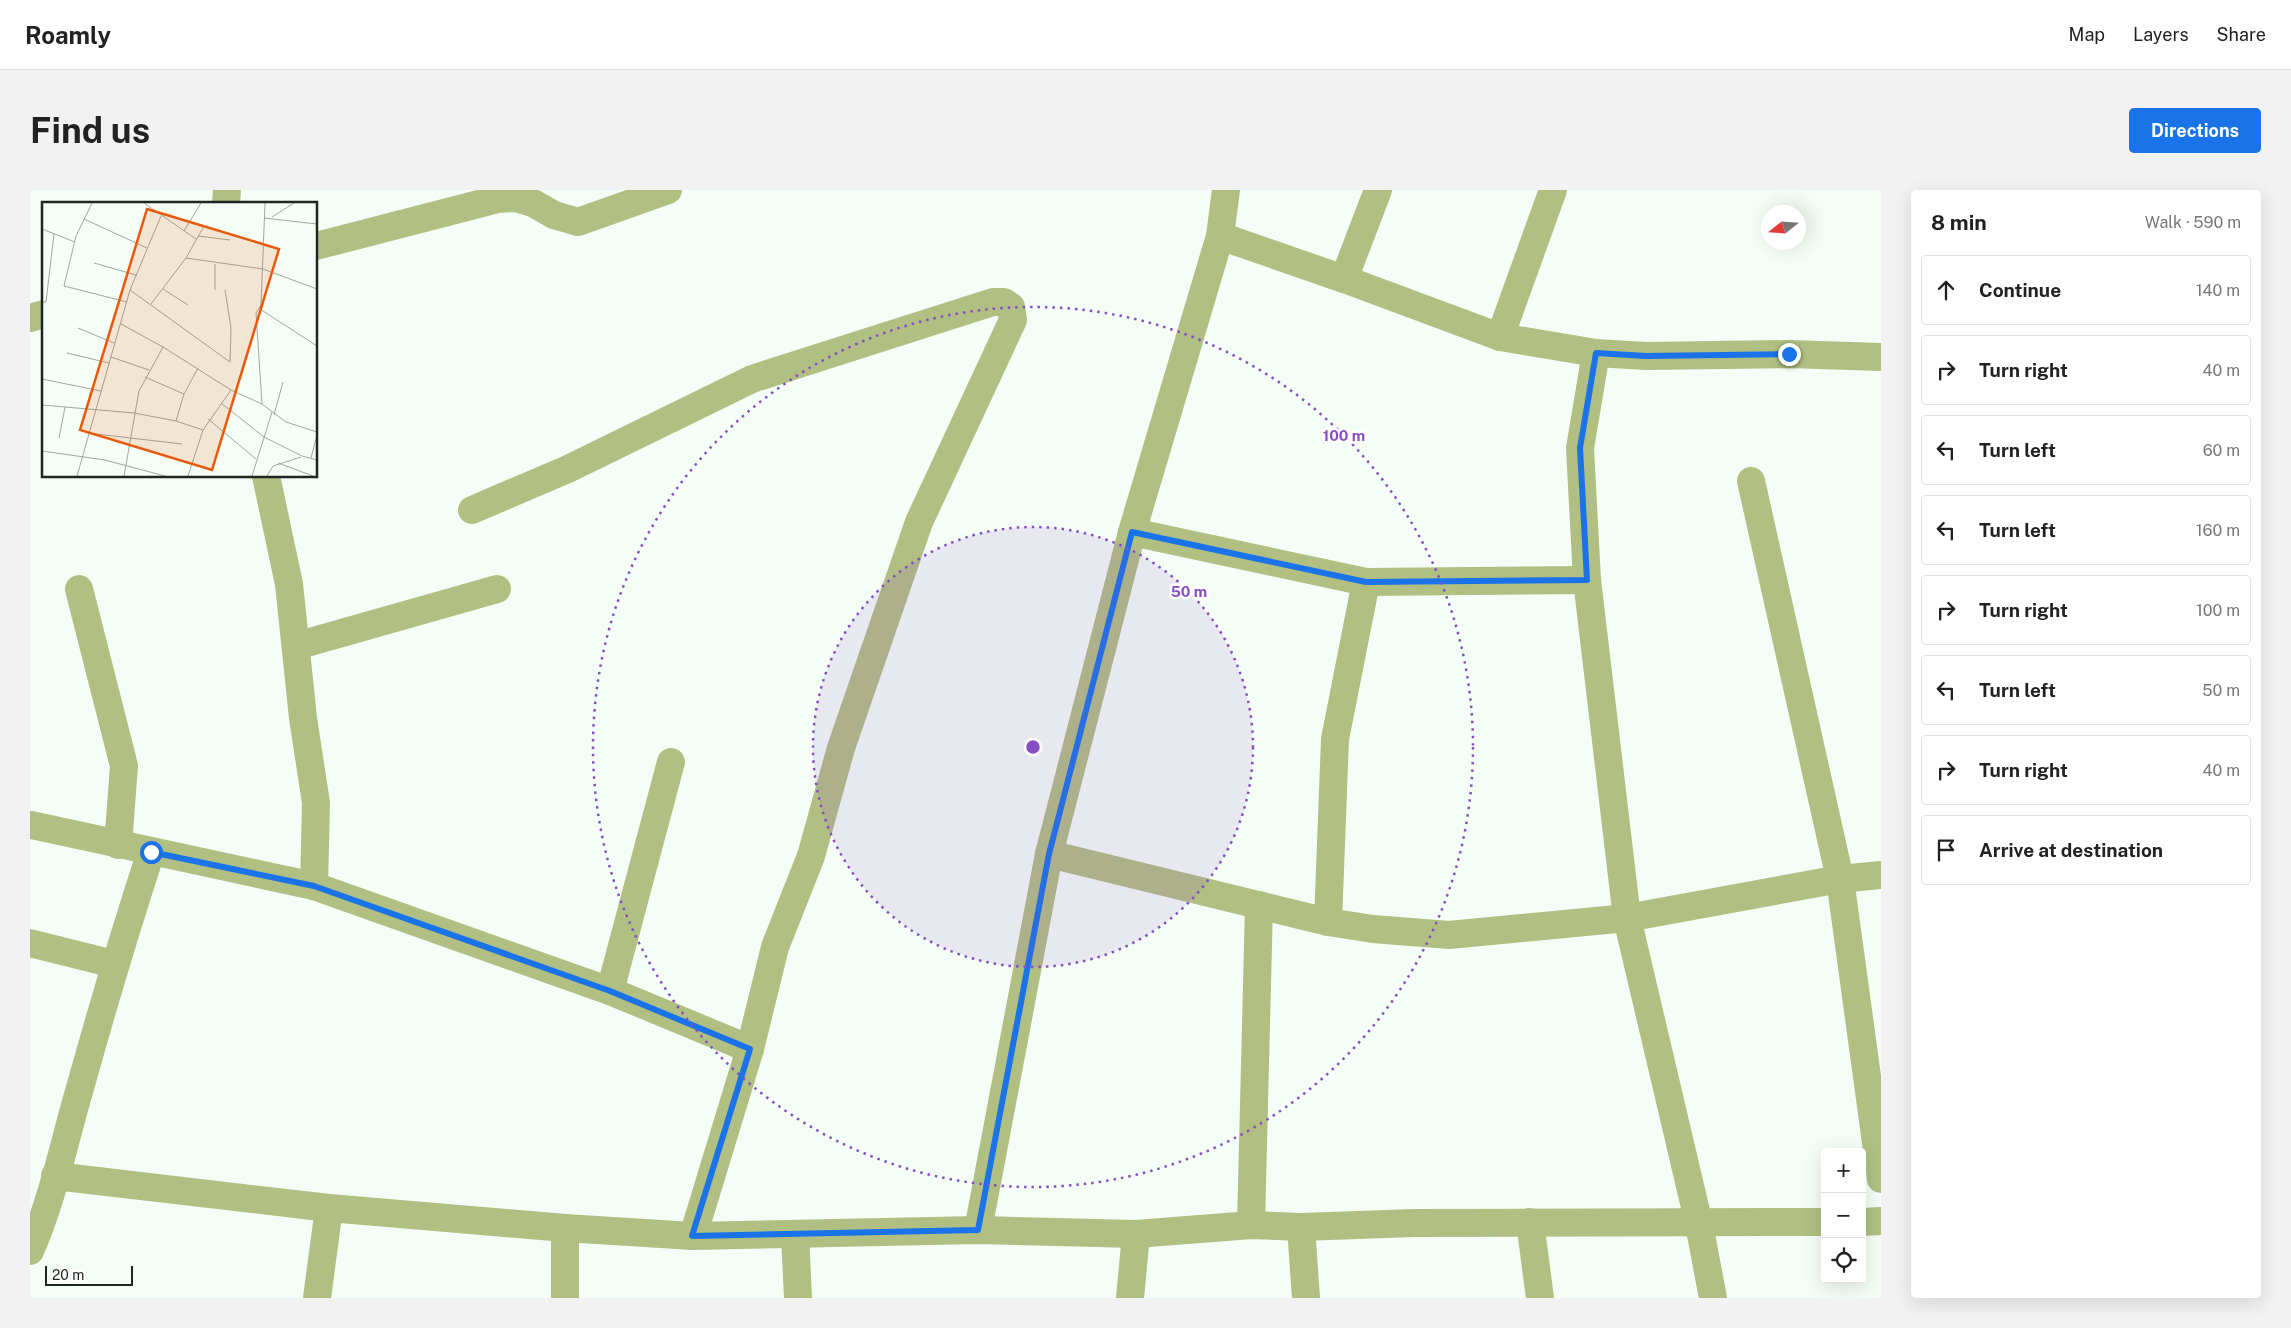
<!DOCTYPE html>
<html lang="en">
<head>
<meta charset="utf-8">
<style>
	:root { --surface:#fff; --page:#f2f2f2; --text:#222; --muted:#767676; --line:#e0e0e0; --accent:#1a73e8 }
	body { margin:0; font-family:"Public Sans",sans-serif; background:var(--page); color:var(--text) }
	.controls { position:absolute; right:15px; bottom:15px; display:grid; overflow:hidden; border-radius:5px; box-shadow:0 5px 20px #0002 }
	.controls button { width:45px; height:45px; display:grid; place-items:center; padding:0; border:0; border-bottom:1px solid var(--line); background:var(--surface); color:var(--text); font:25px sans-serif }
	.compass { position:absolute; left:1731px; top:15px; width:45px; height:45px; border-radius:50%; background:var(--surface); box-shadow:0 5px 20px #0002; rotate:253deg }
	.scale { position:absolute; left:15px; bottom:12px; width:88px; box-sizing:border-box; padding-left:5px; border:2px solid #1d271f; border-top:0; font-size:14px; line-height:18px; white-space:nowrap; color:#1d271f; -webkit-text-stroke:4px #fff; paint-order:stroke }
	.stop { position:absolute; width:15px; height:15px; margin:-11px; border:4px solid #1a73e8; border-radius:50%; background:#fff }
	.stop.end { background:#1a73e8; border-color:#fff; box-shadow:0 1px 5px #0008 }
	.list { margin:0; padding:0; list-style:none }
	h2 { display:flex; justify-content:space-between; align-items:center; height:65px; margin:0; padding:0 20px; font-size:21px }
	h2 small { font-size:16px; font-weight:400; color:var(--muted) }
	.list li { display:grid; grid-template-columns:32px 1fr auto; gap:15px; align-items:center; box-sizing:border-box; height:70px; margin:0 10px 10px; padding:0 10px; border:1px solid var(--line); border-radius:5px }
	.list b { display:block; font-size:19px; white-space:nowrap }
	.list em { font-size:16px; font-style:normal; color:var(--muted) }
	.icon { flex:none; width:28px; height:28px; fill:none; stroke:currentColor; stroke-width:2; stroke-linecap:round; stroke-linejoin:round }
	.map { position:relative; flex:none; width:1851px; height:1108px; overflow:hidden; border-radius:5px }
	header { display:flex; align-items:center; gap:30px; box-sizing:border-box; height:70px; padding:0 25px; background:var(--surface); border-bottom:1px solid var(--line) }
	header strong { font-size:24px }
	nav { display:flex; gap:28px; margin-inline-start:auto; font-size:18px }
	.intro { display:flex; align-items:center; justify-content:space-between; box-sizing:border-box; height:120px; padding:0 30px }
	h1 { margin:0; font-size:35px }
	.button { padding:12px 22px; border-radius:5px; background:var(--accent); color:#fff; font-size:18px; font-weight:700 }
	main { display:flex; gap:30px; padding:0 30px }
	aside { flex:1; background:var(--surface); border-radius:5px; box-shadow:0 5px 20px #0002 }
	.map>svg:first-child { display:block }
</style>
</head>
<body>
<header>
<strong>Roamly</strong>
<nav><a>Map</a><a>Layers</a><a>Share</a></nav>
</header>
<div class="intro"><h1>Find us</h1><a class="button">Directions</a></div>
<main>
<div class="map">
<svg width="1851" height="1108" viewBox="0 0 1851 1108">
	<rect width="100%" height="100%" fill="#f4fef6"/>
	<g fill="none" stroke-linecap="round" stroke-linejoin="round">
		<g stroke="#b1bf83" stroke-width="28">
			<path d="M196,14L197,0"/>
			<path d="M1190,46L1314,89L1470,147L1566,163L1616,166L1759,164L1851,167"/>
			<path d="M286,56L468,9L486,8L503,13L524,25L548,32L638,0"/>
			<path d="M1314,89L1348,0"/>
			<path d="M0,128L14,124"/>
			<path d="M1470,147L1523,0"/>
			<path d="M1566,163L1550,258L1557,390L1597,728L1669,1034L1683,1108"/>
			<path d="M236,286L259,394L273,528L286,613L284,696"/>
			<path d="M1721,291L1810,689L1851,989"/>
			<path d="M442,320L538,279L722,189L963,112H974L981,117L983,130L889,332L811,558L781,666L745,757L720,859L663,1046"/>
			<path d="M1102,342L1336,392L1557,390"/>
			<path d="M49,399L94,576L88,655"/>
			<path d="M266,456L467,399"/>
			<path d="M1,635L284,696L580,801L720,859"/>
			<path d="M1019,664L1298,732L1343,739L1419,745L1597,728L1810,689L1851,685"/>
			<path d="M1298,732L1305,549L1336,392"/>
			<path d="M0,753L84,774"/>
			<path d="M580,801L641,572"/>
			<path d="M25,986L299,1018L535,1038L663,1046L948,1040L1106,1044L1221,1035L1271,1037L1384,1033L1795,1032"/>
			<path d="M1500,1032L1510,1108"/>
			<path d="M1832,1032L1851,1031"/>
			<path d="M1221,1035L1229,715"/>
			<path d="M1271,1037L1276,1108"/>
			<path d="M535,1038V1108"/>
			<path d="M948,1040L1019,664L1102,342L1190,46L1196,0"/>
			<path d="M765,1045L768,1108"/>
			<path d="M0,1061C23,1009 34,952 50,898C72,819 95,741 121,662"/>
			<path d="M287,1108L299,1018"/>
			<path d="M1100,1108L1106,1044"/>
		</g>
	</g>
	<g fill="none" stroke-linecap="round" stroke-linejoin="round">
		<path stroke="#1a73e8" stroke-width="6" d="M121,662L284,696L580,801L720,859L662,1046L948,1040L1019,664L1102,342L1336,392L1557,390L1550,258L1566,163L1616,166L1759,164"/>
	</g>
	<circle cx="1003" cy="557" r="220" fill="#884ec4" fill-opacity=".12"/>
	<g fill="none" stroke="#884ec4" stroke-width="2.5" stroke-dasharray="2.5 5">
		<circle cx="1003" cy="557" r="220"/>
		<circle cx="1003" cy="557" r="440"/>
	</g>
	<g transform="translate(12 12)">
		<rect width="275" height="275" fill="#f4fef6"/>
		<path fill="none" stroke="#9ea8a0" stroke-width="1" d="M50,1L34,34L22,84L85,100M102,1L154,37M230,15L252,1M222,16L275,22M42,17L105,46M0,27L33,40M142,29L159,1M156,34L188,38M144,56L221,67L275,87M52,61L94,73M121,87L146,103M88,88L188,160L189,126L183,88M173,88V62M0,100H4L12,32M109,102L144,56L162,24M218,107L275,144M79,122L121,145L189,188L220,202L244,220L275,230M36,126L72,141M25,151L67,161M69,155L107,168M103,175L142,192M0,177L59,189M179,201L222,235L260,254L275,258M220,202L214,111L219,103L223,1M0,203L92,211L134,219L161,228M232,213L241,180M166,217L214,257M134,219L142,192L156,166M46,231L140,242M17,236L23,205M0,249L63,258L123,274M269,256L275,233M236,261L271,274M35,274L88,88L119,14M82,274L97,189L121,145M146,274L161,228L189,188M210,274L230,210M225,274L231,264L259,255"/>
		<path fill="#e8590c" fill-opacity="0.15" stroke="#e8590c" stroke-width="2.5" d="M105,7L237,47L170,268L38,228Z"/>
		<rect width="275" height="275" fill="none" stroke="#1d271f" stroke-width="2.5"/>
	</g>
	<circle cx="1003" cy="557" r="8" fill="#884ec4" stroke="#fff" stroke-width="2.5"/>
	<g font-size="15" text-anchor="middle" font-weight="bold" fill="#884ec4" stroke="#fff" stroke-width="5" stroke-linejoin="round" paint-order="stroke">
		<text x="1314" y="251">100 m</text>
		<text x="1159" y="407">50 m</text>
	</g>
</svg>
<div class="controls">
<button>+</button>
<button>−</button>
<button><svg class="icon" aria-label="locate" viewBox="0 0 24 24"><circle cx="12" cy="12" r="6"/><path d="M12 2v4M12 18v4M2 12h4M18 12h4"/></svg></button>
</div>
<svg class="compass" viewBox="-18 -18 36 36"><path d="M0-13l5 13h-10z" fill="#e53935"/><path d="M0 13l5-13h-10z" fill="#767676"/></svg>
<div class="scale">20 m</div>
<div class="stop" style="left:121px;top:662px"></div>
<div class="stop end" style="left:1759px;top:164px"></div>
</div>
<aside>
<h2>8 min<small>Walk · 590 m</small></h2>
<ul class="list">
<li><svg class="icon" aria-label="ahead" viewBox="0 0 24 24"><path d="M12 20V5M6 11l6-6 6 6"/></svg><div><b>Continue</b></div><em>140 m</em></li>
<li><svg class="icon" aria-label="right" viewBox="0 0 24 24"><path d="M7 20v-9h11M14 6l5 5-5 5"/></svg><div><b>Turn right</b></div><em>40 m</em></li>
<li><svg class="icon" aria-label="left" viewBox="0 0 24 24"><path d="M17 20v-9H6M10 6l-5 5 5 5"/></svg><div><b>Turn left</b></div><em>60 m</em></li>
<li><svg class="icon" aria-label="left" viewBox="0 0 24 24"><path d="M17 20v-9H6M10 6l-5 5 5 5"/></svg><div><b>Turn left</b></div><em>160 m</em></li>
<li><svg class="icon" aria-label="right" viewBox="0 0 24 24"><path d="M7 20v-9h11M14 6l5 5-5 5"/></svg><div><b>Turn right</b></div><em>100 m</em></li>
<li><svg class="icon" aria-label="left" viewBox="0 0 24 24"><path d="M17 20v-9H6M10 6l-5 5 5 5"/></svg><div><b>Turn left</b></div><em>50 m</em></li>
<li><svg class="icon" aria-label="right" viewBox="0 0 24 24"><path d="M7 20v-9h11M14 6l5 5-5 5"/></svg><div><b>Turn right</b></div><em>40 m</em></li>
<li><svg class="icon" aria-label="arrive" viewBox="0 0 24 24"><path d="M6 21V4h12l-3 4 3 4H6"/></svg><div><b>Arrive at destination</b></div></li>
</ul>
</aside>
</main>
</body>
</html>
